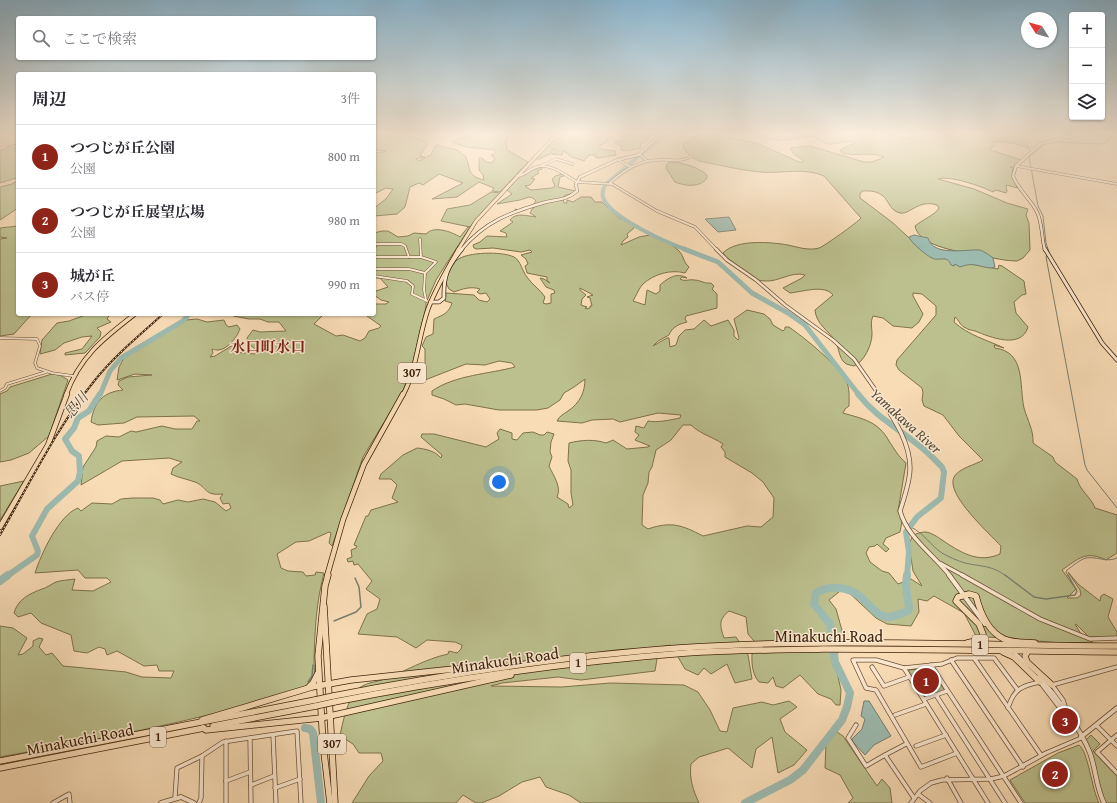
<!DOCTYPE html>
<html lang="ja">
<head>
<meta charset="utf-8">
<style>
	:root { --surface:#fff; --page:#f2f2f3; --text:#2b2b33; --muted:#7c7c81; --line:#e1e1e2; --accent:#8f2418 }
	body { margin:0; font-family:"Gentium Book Plus","Noto Serif JP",serif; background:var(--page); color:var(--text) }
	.controls { position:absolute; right:12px; top:12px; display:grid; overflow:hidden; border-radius:4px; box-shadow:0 1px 3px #0004 }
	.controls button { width:36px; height:36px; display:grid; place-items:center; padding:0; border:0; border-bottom:1px solid var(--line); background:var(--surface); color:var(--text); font:20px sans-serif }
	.compass { position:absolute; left:1021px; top:12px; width:36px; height:36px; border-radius:50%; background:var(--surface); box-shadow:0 1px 3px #0004; rotate:307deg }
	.you { position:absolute; left:499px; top:482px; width:14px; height:14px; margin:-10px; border:3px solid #fff; border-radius:50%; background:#1a73e8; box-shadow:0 0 0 6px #1a73e833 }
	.badge { display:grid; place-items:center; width:26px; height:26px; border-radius:50%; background:var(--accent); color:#fff; font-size:13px; font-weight:700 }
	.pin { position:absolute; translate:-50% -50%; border:2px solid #fff; box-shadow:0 1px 4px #0006 }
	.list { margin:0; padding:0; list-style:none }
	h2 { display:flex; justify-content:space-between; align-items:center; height:52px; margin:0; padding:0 16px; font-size:17px }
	h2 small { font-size:13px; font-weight:400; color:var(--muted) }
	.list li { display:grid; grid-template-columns:26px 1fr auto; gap:12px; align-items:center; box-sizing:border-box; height:64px; padding:0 16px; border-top:1px solid var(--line) }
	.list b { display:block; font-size:15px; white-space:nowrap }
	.list p { margin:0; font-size:13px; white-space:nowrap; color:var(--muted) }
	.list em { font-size:13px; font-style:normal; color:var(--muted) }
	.icon { flex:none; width:22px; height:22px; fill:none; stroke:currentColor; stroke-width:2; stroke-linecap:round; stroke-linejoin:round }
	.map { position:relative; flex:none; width:1117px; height:803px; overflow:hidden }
	.search { position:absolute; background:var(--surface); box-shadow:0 1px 3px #0004; left:16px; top:16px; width:360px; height:44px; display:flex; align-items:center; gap:10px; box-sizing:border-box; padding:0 14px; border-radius:4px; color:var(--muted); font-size:15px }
	.panel { position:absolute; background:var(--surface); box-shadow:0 1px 3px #0004; left:16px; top:72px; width:360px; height:244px; border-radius:4px }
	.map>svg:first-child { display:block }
</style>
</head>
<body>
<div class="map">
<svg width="1117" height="803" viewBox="0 0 1117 803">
	<rect width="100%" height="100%" fill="#f8dcb6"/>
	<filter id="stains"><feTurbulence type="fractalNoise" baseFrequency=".005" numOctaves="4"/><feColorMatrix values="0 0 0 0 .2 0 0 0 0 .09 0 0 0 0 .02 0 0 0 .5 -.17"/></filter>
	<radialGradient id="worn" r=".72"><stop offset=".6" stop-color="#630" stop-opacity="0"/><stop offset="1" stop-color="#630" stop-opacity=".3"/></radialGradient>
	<g fill="#bcc08e" stroke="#7e724c" fill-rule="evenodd">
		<path d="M374,134H406L426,142L427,145L420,156L425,157L416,159L419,161L431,155L435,146L437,145L457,150L466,157C471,171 468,176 484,180L483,175L479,170V158H482L486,162L491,163L495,159L491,155L495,154V150L466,147L452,142L460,138L472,136L470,135L462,137L463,134H509L506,143L507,150L528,162L500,192L492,191L494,188L479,182L457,197L432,199L463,183L439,174L423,185L419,183L410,187L405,207L397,214L374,216V208L386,199L393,189L386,188L374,194V152L379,153L386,151L374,150Z"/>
		<path d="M566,134H602L607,136V142L600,145V149L615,151L616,155L598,158L595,157L596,155H589L584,161L569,156L570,155L563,151L562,155L552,154L556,153L554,149L552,150V153L539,159H536L550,143Z"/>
		<path d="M621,134H654L640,145L641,148L627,151L621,150L622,147L615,143L617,141L624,140Z"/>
		<path d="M700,134L727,137L759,144L799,162H803V160L794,154L790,148L810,146L864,162H872L884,157C871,151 856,157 842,153L840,150L855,143C839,137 833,153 814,136C796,138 774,145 759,134H892L909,139H911V137L907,134H1022L1030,148C1020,145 1001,139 993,143L995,146L989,148L991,150L1021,160L1014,167H1010L1013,168L1012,175L1018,188L1006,185L1007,191L1006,193L996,190L993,192C981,186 949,175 938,179L974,189L1007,203L1028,209L1026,215L1029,223L1030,250L1023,258L1017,261C1005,261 994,258 983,256C964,252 919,248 915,226C922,220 935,215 939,208L937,205C918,199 910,215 900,213C884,209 892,189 862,191L860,194V198L893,223L921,249L950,260L998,269L999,265L1002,266L1024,281L1026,294L1022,295L1014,302L1016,313L1028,327C1021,350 990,337 975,331C972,330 968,330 966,328C960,326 959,320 955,317L954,322C968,335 987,340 1004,348L994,345L995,348C1026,352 1019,385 1024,408C1027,419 1034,431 1033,443L1053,457L1055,462L1077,479C1080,491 1091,497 1095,508L1117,515V553L1106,560C1086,550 1078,559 1062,570L1076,589L1067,598H1077L1081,595L1080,590L1068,572L1078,584L1100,601L1101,596L1104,594L1113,599L1108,617L1117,632V637H1089L1077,625L1075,624L1081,634L1040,617L1041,621L1093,642L1062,643L976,636L964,613L934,596L927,601L918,599L919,612L911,626L887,624L876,618L844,588L829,600L836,609L843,634L835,663L841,690L840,705H836L831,699L818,694L800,675L783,688L776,686L773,677L768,683L759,682C750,672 751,654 754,641L748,634L746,617L729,611C718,620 720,626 724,638L736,637L748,655L752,679L735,683L727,664L711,674L704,668L698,675L685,669L671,645L659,647L655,671L581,680L558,677L502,683L491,686L562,687L610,683L684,685L698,692L710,710L720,731L727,732L733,708L762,702L773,705L789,701L797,707L780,719L785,732L807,750L794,765L778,773L772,737L756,749L752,768L728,748L699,757L691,764C689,778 693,790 699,803H581L569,795L546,787L540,777L522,782L499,796L481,803H476L463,795L456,803H352L369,776L383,761L381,753H359L353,744L340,736C342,724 348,698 357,690C365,682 374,683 385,679C406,671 425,659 448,654L449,651L457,653L461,649L462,645L455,642L427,640L416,648L397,637L358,634L367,614L377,609L380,599L366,589L372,581L358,564L354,565L353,561L348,562L347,559L352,557L351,550L356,548L357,546L354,545L366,516H368L371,510L398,502L392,498L397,485L391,479H379L381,474L403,455L417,448C426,449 435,451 441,458L442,455L421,437L422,434H434L486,447L499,439L497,433L500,429L512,433V439L517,440L523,433L533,432L540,435H544L547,432L554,434L551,442L550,452L552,457L549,466C553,475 562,487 557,497L568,504L569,508L573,505L571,493V470L568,461L569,443C581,440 594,439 606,443L613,440L627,449L648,447L650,446L635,440L639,435L635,432L636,426L644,428L648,421C657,423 670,420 680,418L681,415L658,413L620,422L613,419L592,420L582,423L557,421C559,416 564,414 568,411C580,403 585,392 585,379L574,387L564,393L560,400L548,408L537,410H499L465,404L456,405L444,399L432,395V391C455,375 489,374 515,367L512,363L499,361L485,365L466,364L425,380V349L422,346L426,337L433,334L434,319C443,315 449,313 452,303L445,301L446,293L474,295L479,300L487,302L490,299L486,293L480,294L477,292L480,289C471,286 462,289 454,292L449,289L445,281C448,275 452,264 457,260C467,252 502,251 514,257C521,261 522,271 527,277C532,285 540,289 545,297L543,303L546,304L551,303V294L555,293L554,290L546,287L540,278L544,279L550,283L547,281V277L527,273L525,266L528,264L526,259L521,255L532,252L530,250L521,252L493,248L476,249L474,248L473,245L480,242L487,236L507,237L506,233L500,231L513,222L510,220C516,212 527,216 536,217L530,213L533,208L536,206L516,211L515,209L518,210L533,205L536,201L533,198L529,197L520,200L497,204L512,194L506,189C517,177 526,171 542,167V169L537,171L539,173L531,178L535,179L530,185L525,186L531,190L552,188L555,186L552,179L555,176L562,174L564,176L560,177L558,187L575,191L572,194L565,195L563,199L564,203H567V200L573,202L581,197H591L595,202H602L618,217L633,225L634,228L627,234L628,237L623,241L621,245L639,237L650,235C660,239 671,243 679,251C684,256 683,262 689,267L685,273C671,269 654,274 643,284C639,288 636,296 633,301L645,305L647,290L656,294L660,291V285C668,278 677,272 687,278L682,277L680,279C686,282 688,279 694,280C700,280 705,284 711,283L714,286L712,289L717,294V308L686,316L685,319L687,322C679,324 672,327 669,335L658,341L653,346L667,338H669L670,347L676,345L679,336L685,330L694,329L704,320L711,326L728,320L734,330V336L738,340L739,338L734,319L747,310L764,314L770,319L773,325L783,331L785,329V327H789C807,340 835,362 846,381C850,387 849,399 849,406L845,409L843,413C863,419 878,421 889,441C895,450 898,456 906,463L898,511L902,521L900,532L886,538L883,544L889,549L886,552L877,544L875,546L869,547L866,553L870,562L882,571L889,573L898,584L911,579L922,586L913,571L909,544L913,535C916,534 921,532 925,532C930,532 938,537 942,540C960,552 978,564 1000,554L1001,546C990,534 945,494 954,477C959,468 975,465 983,460L959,436L943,415L924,406L922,400L923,393L922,388L899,370L896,365L897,360L936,315V306L922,294L913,293V296L923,314L919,322L912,328L893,326L883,318L873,316C870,323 872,327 872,334C872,345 864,362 854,366C851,365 847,365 845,363C839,358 839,349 836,342C829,331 816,324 815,310L833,295C825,284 801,292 790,293L783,288L802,278L805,275C791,271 779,282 765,281C751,281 737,265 726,257L723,253C736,239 771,242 788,245C797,247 809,251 819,248C823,247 858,222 861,218L824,176C803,167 782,174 760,172C739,170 719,165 699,161C691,157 687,154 683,146L684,143ZM580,288L593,295L587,297L590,298L592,306H590V308L586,309L585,308L587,307L581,305L582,299L586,295L580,290ZM683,425H691C702,435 711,436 723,444L721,447L725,452V457L752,473L763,482L774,498L773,517L761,527L747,526L703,536C682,525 671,521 648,529L642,525L643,495L648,483L649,472L652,467L656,450L671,440Z"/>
		<path d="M18,144V208L0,220V187L12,184L17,181L16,178L0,183V150H4L8,146Z"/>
		<path d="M671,162C681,162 700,168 707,175V178C700,188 685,186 675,182L666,168L667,164Z"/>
		<path d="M491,192L500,193L470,227L436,280L426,303V307L413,361L403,391L363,457L332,546L329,543L331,533L329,532L309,541L296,542L277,554L281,568L288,571L303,572L306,576L315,575L316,572L324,573C316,604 315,628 314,660C314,666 316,675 312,681C305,690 286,692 276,696C187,724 92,740 0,757V626L13,628L27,638L18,655L23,654L33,646V641L39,638L43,639L39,647L46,655L52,653L63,666L126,672L142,677L171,678L174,671H159L157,665L144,666L117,651L107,655L105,649L99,647L87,653L74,651L71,635L41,623L31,613L18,617L14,613C18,599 29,594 42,589C47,588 51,584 56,582C62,580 69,580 75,579L72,590L93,591L111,582L107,578H85L78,570L35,573C41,554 59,515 78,508L81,511L92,503L112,504L121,499L133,498H153L160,500L163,504L178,500L188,502L203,499L215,502L226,511L231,508L229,503L223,504L220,498L223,494C203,496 208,487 195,482C187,479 179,478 171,474L173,468L182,462L169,458L122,461L81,485L83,467L96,447L97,441L106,436L119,437L131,431L136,432L162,426L175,429H192L197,421H200L194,416L137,417L124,423L98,425L91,422C94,402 103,392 123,390L118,385L119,381L128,377L152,375L135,374L117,380L119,367L125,356L156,336L180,325L186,320L197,319L207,322L224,320L226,325L229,327L237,325L240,329C237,337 227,351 216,350C215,350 214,349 212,349L213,353L210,357L215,356L233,345V352L255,354L259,349H255L248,343L247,338L253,330L260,332L286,331L279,322H268L260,319H249L233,316L232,314H324L314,324L336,336L343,335L360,341L365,338L369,331L379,328L381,326L367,316V314H374V304H386L389,302L381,300L374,295L376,291L388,287L380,278H374V233L382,231H388L398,237L408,236L414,233L426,234C434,225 452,232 460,237L468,227H470L441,221L447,209L470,205Z"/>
		<path d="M18,226V314H32L14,334L0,336V239L7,238L0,237V228Z"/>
		<path d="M88,314H110L107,319L111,322L97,328L101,332L100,337L85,353L65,355V353L82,349L92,336L82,337L64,343L55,350L40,354L42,340L57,323L69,321Z"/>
		<path d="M52,374L60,375L68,380L49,436L29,453L11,460L0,462V394L7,391L10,387Z"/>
		<path d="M24,481L0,520V486Z"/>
		<path d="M928,668L932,670L944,689V691L926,697L924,696L909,672V670Z"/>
		<path d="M837,732L843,736L877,786L882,779L890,788L892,803H848L853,798L840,775L825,768L826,744Z"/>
		<path d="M1091,735L1100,744L1093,751L1117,776V803H1106C1096,783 1094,761 1086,740Z"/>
		<path d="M1079,745C1088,751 1092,790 1099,803H1025L1010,780L1058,753Z"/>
	</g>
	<g fill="#9dbbb0" stroke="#787e6e">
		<path d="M729,217L736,230L718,232L705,219Z"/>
		<path d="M914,235L928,238C933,257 966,249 980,250C983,251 991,256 993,258L995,267C985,271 976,260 960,267L955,264L954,266L951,265C947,254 939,262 932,258C927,256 910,242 909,237Z"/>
		<path d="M864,701H869L891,736L874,745L865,755L853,742L852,739L862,729L865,719L861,716Z"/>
	</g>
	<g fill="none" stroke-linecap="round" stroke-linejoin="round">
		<g stroke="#787e6e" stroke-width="1">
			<path d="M1053,142L1100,144L1105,143L1115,134"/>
			<path d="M1046,143L1029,157L1038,206L1043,216L1046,243L1050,255"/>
			<path d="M1047,255L1046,257L1085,465L1087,470L1117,508"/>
			<path d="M911,527C925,534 931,546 942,553C949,557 958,561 965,563C982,567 992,565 1006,576"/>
			<path d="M1068,576L1066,572L1067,570C1073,566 1079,560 1086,558C1097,556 1106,563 1117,558"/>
		</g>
		<g stroke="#787e6e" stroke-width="1.5">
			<path d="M1005,575L1034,597L1046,599L1075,595L1077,591L1068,575"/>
			<path d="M334,621L356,612L361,607L359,587L355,578"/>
			<path d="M308,682L312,676L313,665"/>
		</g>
		<path stroke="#9dbbb0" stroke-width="4" d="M665,134L605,185C602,191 601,197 606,203C619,221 665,242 687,250"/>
		<g stroke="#9dbbb0" stroke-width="5">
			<path d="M684,249L718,262L752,293L788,313L805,325L859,395"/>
			<path d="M100,395L110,371L121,358L183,321L189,314"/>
		</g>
		<g stroke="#9dbbb0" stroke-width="6">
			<path d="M858,394C876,417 895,426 917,444C926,450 934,459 942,467L944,472L941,498L917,517L906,532L909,552L907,576"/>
			<path d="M7,576L37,555L38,551L32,536L47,509L78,481L80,472L79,456L72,451L65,439L74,428L78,418L89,411L100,394"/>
		</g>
		<g stroke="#9dbbb0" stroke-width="8">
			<path d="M0,581L8,575"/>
			<path d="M305,728L310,729L313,733L321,803"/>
			<path d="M745,803L790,780L803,770L842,720L847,707L850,693L835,662L830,624L814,604L816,593C823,588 831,587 840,588C866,591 869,614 887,617C894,617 901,614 908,611L909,608L906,586L907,575"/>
		</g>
		<defs>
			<g id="minor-far2">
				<path d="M1022,134L1032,150"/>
				<path d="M639,154L647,161"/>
				<path d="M618,160L631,167"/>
				<path d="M541,166L556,159L572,164"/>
				<path d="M1016,166L1117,184"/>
				<path d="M517,176C524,176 527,171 534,168C548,161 565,175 577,182"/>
				<path d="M610,183C623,171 640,160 658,160C670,159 681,163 692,156"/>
				<path d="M420,239L421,257"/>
				<path d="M374,249L376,244H401L405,246L409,257"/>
				<path d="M374,257H421L436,262L425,273L424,290L426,300"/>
				<path d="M374,269H409L425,273"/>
				<path d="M374,276L407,281L413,286L412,294L427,301"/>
				<path d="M0,338L37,339L40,346L35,363L37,368L52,373L73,376"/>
				<path d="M0,391L5,388L7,384L46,372"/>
			</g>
			<path id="minor-far1" d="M940,563L964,576"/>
			<g id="minor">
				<path d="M962,575L1040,619L1090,639L1117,638"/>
				<path d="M974,658H994L1017,689"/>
				<path d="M951,660L1023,767"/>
				<path d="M931,665L1021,803"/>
				<path d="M872,667L884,686L909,677"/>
				<path d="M904,668L988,803"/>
				<path d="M936,695L1005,803"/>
				<path d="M924,699L947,691"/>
				<path d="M1008,708C1014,689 1021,686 1040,682L1059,707L1066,713"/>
				<path d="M1066,709L1063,700L1052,685L1117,667"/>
				<path d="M895,715L926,704"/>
				<path d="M856,725L848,738L866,766L885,755"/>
				<path d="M1097,726L1117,746"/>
				<path d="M273,735L276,803"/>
				<path d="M1117,735L1097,752L1117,773"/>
				<path d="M250,738L251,803"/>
				<path d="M226,741V803"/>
				<path d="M906,744L885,755L914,798"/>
				<path d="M916,746L946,735"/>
				<path d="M957,753L921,767L876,690L866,688L853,660H876L904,668L942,664L957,658H974L1041,755"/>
				<path d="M947,778L961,803"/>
				<path d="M226,781L250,772"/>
				<path d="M251,785L274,776"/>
				<path d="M275,788L300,779"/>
				<path d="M918,794L930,803"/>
				<path d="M175,797L177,768L202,756L223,742L297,731L301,803"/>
				<path d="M53,803L69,794L70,803"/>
				<path d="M199,803L201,798L202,756"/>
				<path d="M911,803L920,791L931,783L942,780L991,779L1004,776L1046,753L1081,738"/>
			</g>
			<path id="tertiary-far3" d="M577,182L612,184L657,211L695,227L717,250"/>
			<path id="tertiary-far2" d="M716,249L727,260L756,280L785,305L833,340L854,359L879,395"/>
			<path id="tertiary-far1" d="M878,394C892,416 910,441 910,468C910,482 904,498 900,511C907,537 934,555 950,576"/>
			<g id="tertiary">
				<path d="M949,575L985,624"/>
				<path d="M1015,654L1027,665"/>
				<path d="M1039,677C1057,697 1080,728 1090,753C1096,770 1096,787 1104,803"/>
				<path d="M1081,737L1117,708"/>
				<path d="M161,803L181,797L194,803"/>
			</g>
			<g id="secondary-far1">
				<path d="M461,250C485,221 511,212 546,202C558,199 567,200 577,191L576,184L580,177L617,160L638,155L662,134"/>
				<path d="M1045,250C1041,237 1043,222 1036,210C1029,198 1018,189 1013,176L1016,166L1040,144L1080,134"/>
			</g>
			<g id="secondary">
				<path d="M1045,249L1102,343L1117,360"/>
				<path d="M431,302H439L444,298C443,276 448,266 462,249"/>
			</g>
			<path id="trunk-far3" d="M458,250L476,221L557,134"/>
			<g id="trunk-far2">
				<path d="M66,395C80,356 104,338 135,314"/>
				<path d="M403,395C417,369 418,338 428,309C436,288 447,269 459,249"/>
			</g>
			<g id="trunk-far1">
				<path d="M0,527L48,445L67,394"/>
				<path d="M327,576L343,520L364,464L403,394"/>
			</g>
			<g id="trunk">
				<path d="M328,575L325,586L318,656L323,744L330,803"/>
				<path d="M324,606L335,803"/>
				<path d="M967,643L980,640L983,634L979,624L956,601L958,597L969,594L976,596C980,612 987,631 1004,639C1012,643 1026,642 1035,643"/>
				<path d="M1028,651L1025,656L1027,662L1052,685"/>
				<path d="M1003,652L1014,657L1040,682"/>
				<path d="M309,687L313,683L318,673"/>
				<path d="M333,696C447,674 562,656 678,648C824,638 971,645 1117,646"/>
				<path d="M334,702C450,679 568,662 686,653C732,650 778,650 824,649C922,649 1020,651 1117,652"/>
				<path d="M202,720L312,687L351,680L500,664L503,667"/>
				<path d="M213,726L316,706"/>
				<path d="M203,728L206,730L321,718L511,675"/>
				<path d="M0,761L315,700"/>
				<path d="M0,768L204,728"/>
			</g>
		</defs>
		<use href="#minor-far2" stroke="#6e5136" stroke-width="3"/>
		<use href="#minor-far1" stroke="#6e5136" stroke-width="4.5"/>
		<use href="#minor" stroke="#6e5136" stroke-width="5"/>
		<use href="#tertiary-far3" stroke="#6e5136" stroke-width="3"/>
		<use href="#tertiary-far2" stroke="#6e5136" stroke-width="4"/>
		<use href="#tertiary-far1" stroke="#6e5136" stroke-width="5"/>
		<use href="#tertiary" stroke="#6e5136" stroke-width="5.5"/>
		<use href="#secondary-far1" stroke="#40230b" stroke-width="3.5"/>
		<use href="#secondary" stroke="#40230b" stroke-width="4.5"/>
		<use href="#trunk-far3" stroke="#40230b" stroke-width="4"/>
		<use href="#trunk-far2" stroke="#40230b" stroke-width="5"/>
		<use href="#trunk-far1" stroke="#40230b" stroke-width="6"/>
		<use href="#trunk" stroke="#40230b" stroke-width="7"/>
		<use href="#minor-far2" stroke="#fae8d0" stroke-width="2"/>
		<use href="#minor-far1" stroke="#fae8d0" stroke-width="3"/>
		<use href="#minor" stroke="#fae8d0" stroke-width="3.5"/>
		<use href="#tertiary-far3" stroke="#fae8d0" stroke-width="2"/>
		<use href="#tertiary-far2" stroke="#fae8d0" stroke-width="2.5"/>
		<use href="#tertiary-far1" stroke="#fae8d0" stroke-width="3.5"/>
		<use href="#tertiary" stroke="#fae8d0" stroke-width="4"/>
		<use href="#secondary-far1" stroke="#fae8d0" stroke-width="2.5"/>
		<use href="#secondary" stroke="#fae8d0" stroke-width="3"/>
		<use href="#trunk-far3" stroke="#f8dcb6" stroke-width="3"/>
		<use href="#trunk-far2" stroke="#f8dcb6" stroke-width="3.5"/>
		<use href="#trunk-far1" stroke="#f8dcb6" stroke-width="4.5"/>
		<use href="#trunk" stroke="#f8dcb6" stroke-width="5.5"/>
		<defs>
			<path id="rail" d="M0,535C30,483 57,427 95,380C115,355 140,335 163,314"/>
		</defs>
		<use href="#rail" stroke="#40230b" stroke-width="2"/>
		<use href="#rail" stroke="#fae8d0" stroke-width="1" stroke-dasharray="2" stroke-linecap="butt"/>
		<defs>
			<g id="trunk-bridge">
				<path d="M315,700L333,696"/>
				<path d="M316,706L334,702"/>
			</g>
		</defs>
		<use href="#trunk-bridge" stroke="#40230b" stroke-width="7" stroke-linecap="butt"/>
		<use href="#trunk-bridge" stroke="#f8dcb6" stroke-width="5.5"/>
	</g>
	<linearGradient id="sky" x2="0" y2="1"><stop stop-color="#8ab7d2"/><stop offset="0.54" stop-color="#fcefde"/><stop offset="1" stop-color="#fcefde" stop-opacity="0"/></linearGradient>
	<rect width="1117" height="247" fill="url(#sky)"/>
	<g text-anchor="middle" stroke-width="3" stroke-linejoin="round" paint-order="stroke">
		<g fill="#fae8d0" stroke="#785e46" stroke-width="1">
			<rect x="398" y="363" width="28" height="20" rx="3"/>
			<rect x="972" y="635" width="16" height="20" rx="3"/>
			<rect x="570" y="653" width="16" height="20" rx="3"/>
			<rect x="150" y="727" width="16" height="20" rx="3"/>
			<rect x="318" y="734" width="28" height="20" rx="3"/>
		</g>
		<g font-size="12" font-weight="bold" fill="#40230b">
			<text x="412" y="377">307</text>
			<text x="980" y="649">1</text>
			<text x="578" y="667">1</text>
			<text x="158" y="741">1</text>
			<text x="332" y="748">307</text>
		</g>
		<g font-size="14" font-style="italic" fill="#574934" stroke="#fae8d0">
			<text transform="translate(76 405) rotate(-50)" y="5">思川</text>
			<text transform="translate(906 421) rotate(42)" y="5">Yamakawa River</text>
		</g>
		<g font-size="15" font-weight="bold" fill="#7a1f14" stroke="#fae8d0">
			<text x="268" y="352">水口町水口</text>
		</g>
		<g font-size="16" fill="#40230b" stroke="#fae8d0">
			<text x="829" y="642">Minakuchi Road</text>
			<text transform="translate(505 660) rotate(-8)" y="6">Minakuchi Road</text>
			<text transform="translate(80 739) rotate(-11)" y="6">Minakuchi Road</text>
		</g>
	</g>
	<rect width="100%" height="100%" filter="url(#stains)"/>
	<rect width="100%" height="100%" fill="url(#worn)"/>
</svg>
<div class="controls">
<button>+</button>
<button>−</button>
<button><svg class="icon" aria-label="layers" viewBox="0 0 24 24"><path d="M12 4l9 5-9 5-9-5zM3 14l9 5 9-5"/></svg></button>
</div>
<svg class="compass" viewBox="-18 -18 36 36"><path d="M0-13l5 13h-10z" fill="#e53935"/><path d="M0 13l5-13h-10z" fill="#7c7c81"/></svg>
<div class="you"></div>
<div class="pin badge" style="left:926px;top:681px">1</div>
<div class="pin badge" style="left:1055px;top:774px">2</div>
<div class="pin badge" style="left:1065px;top:721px">3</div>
<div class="search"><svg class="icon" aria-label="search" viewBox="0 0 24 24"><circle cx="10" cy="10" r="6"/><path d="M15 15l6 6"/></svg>ここで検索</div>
<section class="panel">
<h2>周辺<small>3件</small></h2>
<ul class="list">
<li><span class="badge">1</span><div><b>つつじが丘公園</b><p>公園</p></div><em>800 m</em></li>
<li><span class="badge">2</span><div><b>つつじが丘展望広場</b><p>公園</p></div><em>980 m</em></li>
<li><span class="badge">3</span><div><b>城が丘</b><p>バス停</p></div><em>990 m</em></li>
</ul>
</section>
</div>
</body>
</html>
